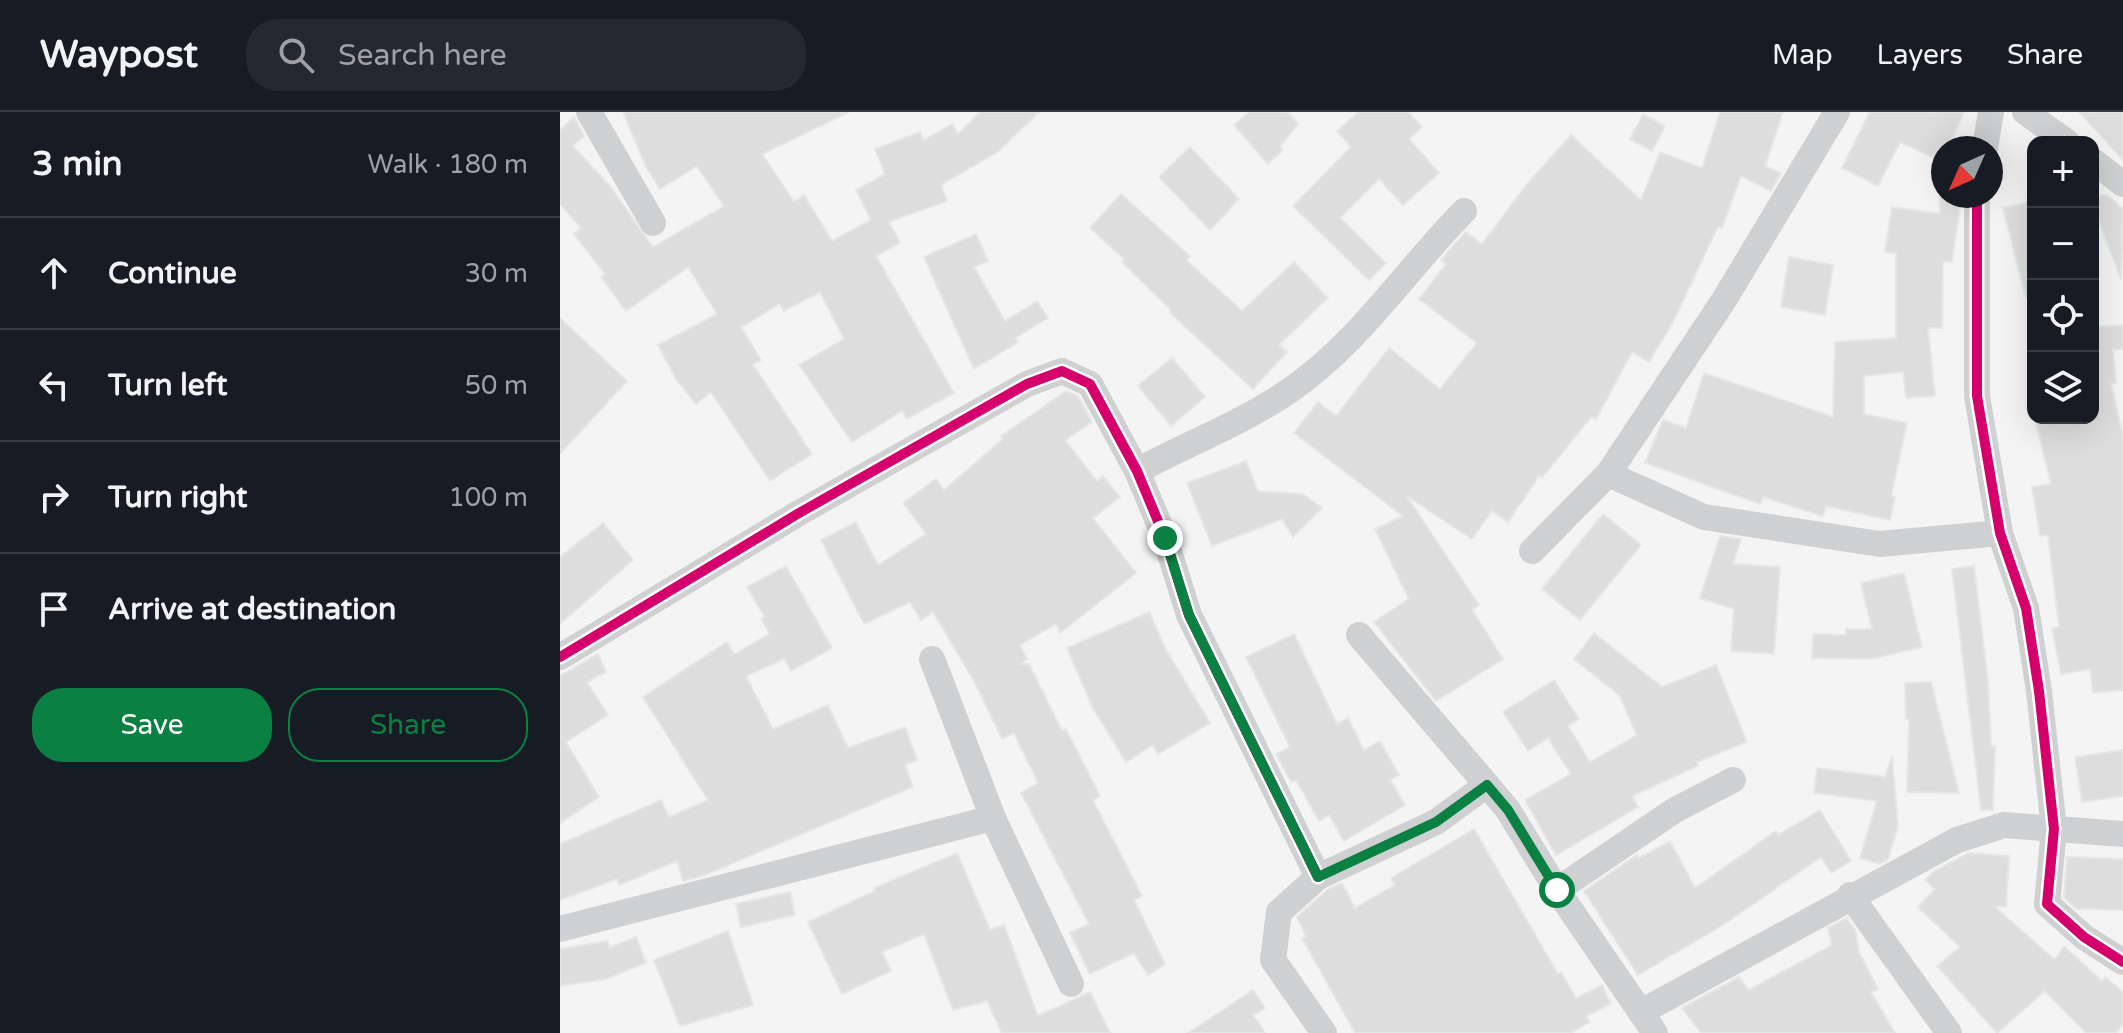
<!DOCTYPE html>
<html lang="en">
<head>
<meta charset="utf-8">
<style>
	:root { --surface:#171b24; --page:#242831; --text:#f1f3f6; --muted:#9ea1a6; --line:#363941; --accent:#0b8043 }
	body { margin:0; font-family:"Varela Round",sans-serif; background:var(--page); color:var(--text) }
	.controls { position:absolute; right:24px; top:24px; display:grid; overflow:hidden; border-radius:16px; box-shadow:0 8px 32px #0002 }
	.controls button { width:72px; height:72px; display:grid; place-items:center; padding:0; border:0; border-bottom:2px solid var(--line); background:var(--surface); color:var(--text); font:40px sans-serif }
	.compass { position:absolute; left:1371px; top:24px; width:72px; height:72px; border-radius:50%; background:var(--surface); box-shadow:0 8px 32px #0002; rotate:225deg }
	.stop { position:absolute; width:24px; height:24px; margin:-18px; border:6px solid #0b8043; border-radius:50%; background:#fff }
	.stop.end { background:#0b8043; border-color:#fff; box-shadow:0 2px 8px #0008 }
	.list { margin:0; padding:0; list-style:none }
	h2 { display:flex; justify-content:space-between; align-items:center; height:104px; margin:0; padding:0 32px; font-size:34px }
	h2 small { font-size:26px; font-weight:400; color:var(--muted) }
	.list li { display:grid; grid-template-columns:52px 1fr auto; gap:24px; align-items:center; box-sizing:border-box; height:112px; padding:0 32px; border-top:2px solid var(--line) }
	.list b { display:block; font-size:30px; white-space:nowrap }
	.list em { font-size:26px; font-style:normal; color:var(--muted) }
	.actions { display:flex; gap:16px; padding:24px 32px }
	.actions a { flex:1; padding:18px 0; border:2px solid var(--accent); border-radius:32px; text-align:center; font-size:28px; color:var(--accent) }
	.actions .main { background:var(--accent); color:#fff }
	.icon { flex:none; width:44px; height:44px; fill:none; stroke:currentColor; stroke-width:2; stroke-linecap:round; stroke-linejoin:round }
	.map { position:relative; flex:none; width:1563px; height:921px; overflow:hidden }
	header { display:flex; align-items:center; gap:48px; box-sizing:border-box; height:112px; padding:0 40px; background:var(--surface); border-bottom:2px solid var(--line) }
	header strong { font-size:38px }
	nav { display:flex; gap:44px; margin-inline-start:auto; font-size:28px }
	.search { width:560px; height:72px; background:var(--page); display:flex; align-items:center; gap:20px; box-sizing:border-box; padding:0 28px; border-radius:32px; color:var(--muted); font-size:30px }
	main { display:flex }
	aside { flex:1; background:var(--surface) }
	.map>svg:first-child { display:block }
</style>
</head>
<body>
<header>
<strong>Waypost</strong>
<div class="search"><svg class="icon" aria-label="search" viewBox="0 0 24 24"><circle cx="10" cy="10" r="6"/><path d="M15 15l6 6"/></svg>Search here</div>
<nav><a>Map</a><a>Layers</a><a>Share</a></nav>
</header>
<main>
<aside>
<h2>3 min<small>Walk · 180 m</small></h2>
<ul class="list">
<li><svg class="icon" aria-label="ahead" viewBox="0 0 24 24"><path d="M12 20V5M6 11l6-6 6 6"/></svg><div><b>Continue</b></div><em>30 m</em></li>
<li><svg class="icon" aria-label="left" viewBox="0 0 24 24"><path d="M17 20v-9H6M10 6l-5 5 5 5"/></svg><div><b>Turn left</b></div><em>50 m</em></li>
<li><svg class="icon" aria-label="right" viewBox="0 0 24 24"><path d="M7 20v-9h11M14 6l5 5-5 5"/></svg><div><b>Turn right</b></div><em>100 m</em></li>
<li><svg class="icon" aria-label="arrive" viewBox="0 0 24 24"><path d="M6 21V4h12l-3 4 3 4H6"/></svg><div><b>Arrive at destination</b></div></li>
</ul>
<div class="actions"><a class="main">Save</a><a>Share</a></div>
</aside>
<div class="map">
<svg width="1563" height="921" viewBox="0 0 1563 921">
	<rect width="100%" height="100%" fill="#f4f4f4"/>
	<g fill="#ddddde" stroke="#e5e6e7" stroke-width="2">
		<path d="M63,0H289L202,42L234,90L244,83L272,129L311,108L296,78L325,62L315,37L360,20L364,28L392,12L398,22L420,0H479L439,39L381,73L387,89L329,110L340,131L316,144L394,281L347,307L342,299L292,330L239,253L284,227L260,180L224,199L220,192L181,215L201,248L193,253L252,342L210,369L151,280L136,292L116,267L98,233L157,202L128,155L66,199L41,165L45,162L14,122L21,116L0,92V18L14,5L24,24L13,34L49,73L93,135L164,94L137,54L100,77L86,55Z"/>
		<path d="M689,0H727L738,12L720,35L723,38L708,52L674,13Z"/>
		<path d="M799,0H848L862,15L849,27L879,61L843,93L819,67L780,106L826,151L809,168L733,94L791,35L777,19Z"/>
		<path d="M1160,0H1223L1205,54L1221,61L1211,79L1181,64L1162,116L1158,114L1114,208L1089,250L1072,240L1036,307L1031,305L982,366L979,364L948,410L932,399L912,427L847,384L919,493L912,498L943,547L876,589L814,510L849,487L815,417L843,404L734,321L758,290L776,304L829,236L880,277L917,231L859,187L886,152L881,148L894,133L906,120L922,132L967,72L1011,23L1081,88L1100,40L1142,56Z"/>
		<path d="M1310,0H1404L1388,36H1383V50L1340,30L1318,74L1282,56Z"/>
		<path d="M1519,0H1563V48Z"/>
		<path d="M1083,2L1105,14L1092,39L1070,27Z"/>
		<path d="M630,35L679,87L650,118L599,65Z"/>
		<path d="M561,82L630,144L626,148L682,199L734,150L768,186L719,233L727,240L693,277L610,201V197L562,150L564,147L530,116Z"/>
		<path d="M1547,83L1563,97L1561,168L1533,93V85Z"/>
		<path d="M1380,84H1401V88L1392,150L1383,149L1382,216H1368L1375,284L1346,286L1343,260L1304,264V302L1347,311L1331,384L1335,385L1330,408L1266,394L1263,404L1203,385L1200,392L1085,351L1103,308L1126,316L1144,261L1273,305L1275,230L1336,226V142L1325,140L1332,95L1380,102Z"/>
		<path d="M1473,89V185L1466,186L1443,96Z"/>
		<path d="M416,122L428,149L414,155L445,209L477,189L488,206L455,226L458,230L414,257L364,145Z"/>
		<path d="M1229,145L1273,153L1265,203L1221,195Z"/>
		<path d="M0,206L67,269L0,342Z"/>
		<path d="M1563,213V237L1553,238L1556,271H1551L1563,324V578L1533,581L1530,557L1501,562L1492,516L1499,515L1488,423L1480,424L1472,375L1491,372L1476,311L1497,306H1533V215Z"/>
		<path d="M612,246L645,285L611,314L578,274Z"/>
		<path d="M506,279L518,284L532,310L505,328L537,369L543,364L560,385L533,406L576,461L500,521L496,512L460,533L467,547L461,552H469L502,619L506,617L540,684L533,688L582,784L574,788L605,852L588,863L574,841L530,862L510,821L529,812L461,681L478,671L454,621L442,627L414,569L373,500L361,508L350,490L304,512L261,428L296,410L318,453L366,422L343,391L376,367L384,378L443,327L441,324Z"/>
		<path d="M686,349L698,379L742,382L762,396L733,425L722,407L652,434L627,371Z"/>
		<path d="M1043,402L1081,433L1020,508L982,477Z"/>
		<path d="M43,411L73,448L0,512V445Z"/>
		<path d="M1160,424L1181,427L1173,452L1220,455L1214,542L1171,539L1174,497L1140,486Z"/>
		<path d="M226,454L272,536L231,559L224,547L186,564L213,617L268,593L288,636L345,615L357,648L345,653L353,675L145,763L123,769L117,749L59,773L57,767L0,788V732L101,688L109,705L148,688L83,585L167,530L174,542L210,522L201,507L205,505L187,475Z"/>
		<path d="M1414,454L1428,568L1431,634H1435L1433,698H1421L1392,457Z"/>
		<path d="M1344,461L1362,535L1311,547L1252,546L1253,522L1286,523V517H1312L1301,471Z"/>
		<path d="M589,500L605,536L650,611L598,642L593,633L566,650L533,596L507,536Z"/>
		<path d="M1034,521L1102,575L1156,553L1187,630L1137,650L1138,654L1072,684L1078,695L996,743L965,688L1011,662L988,626L968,639L943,600L994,568L1019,607L1008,614L1030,650L1077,623L1059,583L1014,547Z"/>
		<path d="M734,522L777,612L788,606L804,638L820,629L839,663L830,668L845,693L784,729L769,703L759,709L736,668L731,670L716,642L730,635L686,545Z"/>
		<path d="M38,542L46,560L27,570L48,603L6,630L39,685L0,711V564Z"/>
		<path d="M1371,570L1399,681L1347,680L1349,607H1346L1345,571Z"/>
		<path d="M1563,638V684L1522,690L1515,645Z"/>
		<path d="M1332,644L1338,714L1328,747L1319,752L1300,746L1317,689L1254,681L1257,656L1325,665Z"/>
		<path d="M1260,698L1291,749L1271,761L1261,745L1163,813L1078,863L1024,779L1077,743L1079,746L1110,729L1135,776L1216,719L1218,723Z"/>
		<path d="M914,717L998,862L1001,860L1016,886L1042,873L1051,892L1026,904L1030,910L1010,921H795L742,826L746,824L737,805L767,778L782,771L795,796L835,773L831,766Z"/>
		<path d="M397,741L430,818L444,813L478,904L530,880L550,921H442L427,889L393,898L364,822L322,840L331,859L282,882L248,810L315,779L314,776Z"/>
		<path d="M1409,741L1449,744L1446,795L1434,794L1495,848L1504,834L1542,869L1545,865L1563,880V912L1556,921H1526L1485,879L1437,921L1377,854L1400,835L1358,795L1375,777L1365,768L1374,759Z"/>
		<path d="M1507,745L1563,747V798L1516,797L1504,785Z"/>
		<path d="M230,780L235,803L181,815L176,792Z"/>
		<path d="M1287,806L1295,818L1299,840L1318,877L1311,880L1335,921H1141L1122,896L1179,865L1189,878L1272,833L1268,816Z"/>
		<path d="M168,819L193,893L120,914L94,848Z"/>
		<path d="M76,825L86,851L46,867L0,874V837L48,829L49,836Z"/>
		<path d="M693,878L705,896L693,903L705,921H628Z"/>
	</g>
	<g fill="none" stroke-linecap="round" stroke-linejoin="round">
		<g stroke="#ced0d2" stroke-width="26">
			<path d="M29,0L93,111"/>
			<path d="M1465,0L1507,30"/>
			<path d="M1425,36L1431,0"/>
			<path d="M1533,49L1563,72"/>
			<path d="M1417,84V284L1440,421L1466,496L1479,579L1494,717L1487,792L1524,825L1563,850"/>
			<path d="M577,359C625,333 684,310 729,279C799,231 845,159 904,99"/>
			<path d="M1048,362L1144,405L1320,432L1440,421"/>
			<path d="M972,439L1048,362L1164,188L1277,0"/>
			<path d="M799,523L927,673"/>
			<path d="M0,545L239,401L467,272L502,259L530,272L577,359L605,426L629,503L758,765"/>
			<path d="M372,547L433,706L511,872"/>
			<path d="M997,778L1115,698L1173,668"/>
			<path d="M1290,783L1389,921"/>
			<path d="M0,817L433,706"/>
			<path d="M1083,899L1397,728L1444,713L1563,722"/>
			<path d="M764,921L713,848L719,800L758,765L876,710L927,673L948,698L997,778L1095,921"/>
		</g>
		<defs>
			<g id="cycleway">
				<path d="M1417,84V284L1440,421L1466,496L1479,579L1494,717L1487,792L1524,825L1563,850"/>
				<path d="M0,545L239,401L467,272L502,259L530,272L577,359L605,426L629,503L758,765"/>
			</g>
		</defs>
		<use href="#cycleway" stroke="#fff" stroke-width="15"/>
		<use href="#cycleway" stroke="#d6006c" stroke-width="10"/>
	</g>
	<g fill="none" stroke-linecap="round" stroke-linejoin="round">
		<path stroke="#0b8043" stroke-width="10" d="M605,426L629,503L758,765L876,710L927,673L948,698L997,778"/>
	</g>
</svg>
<div class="controls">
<button>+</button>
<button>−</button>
<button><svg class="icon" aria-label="locate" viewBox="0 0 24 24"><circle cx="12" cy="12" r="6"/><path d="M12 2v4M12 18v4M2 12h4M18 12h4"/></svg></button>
<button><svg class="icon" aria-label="layers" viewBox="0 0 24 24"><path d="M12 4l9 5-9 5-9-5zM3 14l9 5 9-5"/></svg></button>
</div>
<svg class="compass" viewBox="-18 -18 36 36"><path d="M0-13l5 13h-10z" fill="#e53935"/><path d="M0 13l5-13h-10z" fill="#9ea1a6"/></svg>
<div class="stop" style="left:997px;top:778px"></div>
<div class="stop end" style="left:605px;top:426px"></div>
</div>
</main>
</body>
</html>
